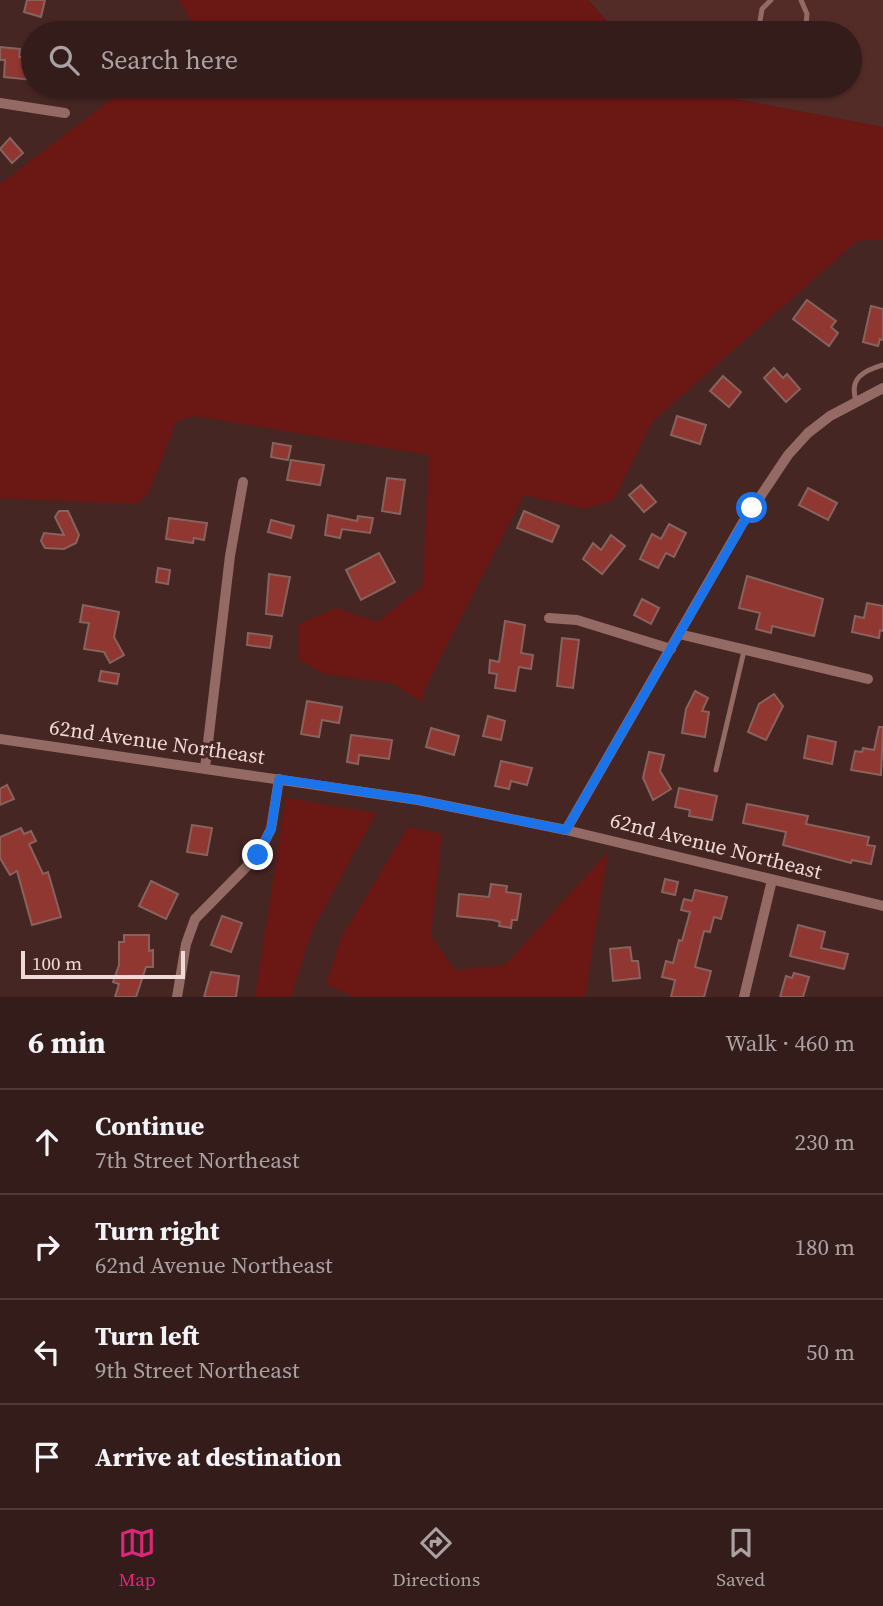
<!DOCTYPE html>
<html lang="en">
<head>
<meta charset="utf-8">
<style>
	:root { --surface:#341c1a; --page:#3f2927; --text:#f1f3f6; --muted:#a9a1a2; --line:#4e3a39; --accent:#db2777 }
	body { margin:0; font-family:"Source Serif 4",serif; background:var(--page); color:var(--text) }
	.scale { position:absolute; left:21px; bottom:18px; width:164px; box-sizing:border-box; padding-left:7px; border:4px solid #f0dad7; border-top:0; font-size:19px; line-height:24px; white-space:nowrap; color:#f0dad7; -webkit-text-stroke:5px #462623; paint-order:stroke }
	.stop { position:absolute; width:21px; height:21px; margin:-16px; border:5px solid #1a73e8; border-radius:50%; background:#fff }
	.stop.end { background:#1a73e8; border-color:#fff; box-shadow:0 2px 7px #0008 }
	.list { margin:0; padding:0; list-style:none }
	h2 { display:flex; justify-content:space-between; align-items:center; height:91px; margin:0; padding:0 28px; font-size:30px }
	h2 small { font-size:23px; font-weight:400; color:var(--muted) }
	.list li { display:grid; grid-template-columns:46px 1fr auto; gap:21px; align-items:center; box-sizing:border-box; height:105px; padding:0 28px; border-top:2px solid var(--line) }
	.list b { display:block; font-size:26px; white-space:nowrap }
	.list p { margin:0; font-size:23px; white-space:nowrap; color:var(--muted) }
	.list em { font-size:23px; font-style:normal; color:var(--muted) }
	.icon { flex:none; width:38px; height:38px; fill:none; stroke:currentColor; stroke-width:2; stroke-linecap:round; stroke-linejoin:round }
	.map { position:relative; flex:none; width:883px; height:997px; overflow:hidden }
	.search { position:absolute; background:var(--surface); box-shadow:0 2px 5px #0004; left:21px; right:21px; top:21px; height:77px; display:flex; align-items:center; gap:18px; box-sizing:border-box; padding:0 24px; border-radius:38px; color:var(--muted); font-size:26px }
	.sheet { height:511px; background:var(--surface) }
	nav { display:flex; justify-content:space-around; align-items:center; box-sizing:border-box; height:98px; border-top:2px solid var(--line); background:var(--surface); font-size:19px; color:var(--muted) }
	nav a { display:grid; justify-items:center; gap:4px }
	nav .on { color:var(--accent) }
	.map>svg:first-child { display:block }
</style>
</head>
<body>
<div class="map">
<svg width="883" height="997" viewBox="0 0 883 997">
	<rect width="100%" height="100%" fill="#462623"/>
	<path fill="#532c28" d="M588,0H883V127L668,86H850V33H618Z"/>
	<g fill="#6b1714">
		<path d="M178,0H588L618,33H194V25Z"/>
		<path d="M129,86H668L883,127V239L857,241L652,422L614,500L585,509L524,495L426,686L422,702L392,683L324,674L298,659L299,624L336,608L377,622L423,586L429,455L195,416L176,422L149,493L137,504L0,498V184Z"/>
		<path d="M286,798L376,813L312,931L291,997H255Z"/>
		<path d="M408,827L442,834L431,936L455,970L505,965L608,852L585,997H355L326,984L341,938Z"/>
	</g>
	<g fill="#913731" stroke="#87635e" stroke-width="2">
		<path d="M27,0H45L41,17L24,12Z"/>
		<path d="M0,47L20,49L19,57L33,56V80L4,77L5,60H0Z"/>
		<path d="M10,138L23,153L12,163L0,149Z"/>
		<path d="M807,300L836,321L831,327L838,333L829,346L793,319Z"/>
		<path d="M871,306L883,309V340L880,339L878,346L863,342Z"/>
		<path d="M774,368L783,378L787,374L800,389L786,402L764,378Z"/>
		<path d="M723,376L741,392L729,407L710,391Z"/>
		<path d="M677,416L706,425L700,444L671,435Z"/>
		<path d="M273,443L291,446L288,460L271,457Z"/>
		<path d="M291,460L324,465L320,485L287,480Z"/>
		<path d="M387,478L405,480L400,514L382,511Z"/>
		<path d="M641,485L656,502L644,512L629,495Z"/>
		<path d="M808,488L837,503L828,520L799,505Z"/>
		<path d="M59,511H68L79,535L76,543L64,549L45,548L41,541L44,533L64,535L55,517Z"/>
		<path d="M524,511L559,526L552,542L517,528Z"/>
		<path d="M328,515L357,521L358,516L373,518L370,533L342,529L340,538L325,535Z"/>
		<path d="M169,518L207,523L204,540L194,538L193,543L166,539Z"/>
		<path d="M271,520L294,526L291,538L268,532Z"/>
		<path d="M669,524L686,533L674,557L666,553L658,568L640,559L652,534L661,539Z"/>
		<path d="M611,535L625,546L602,574L583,559L593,543L601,550Z"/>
		<path d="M379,553L395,582L361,600L346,570Z"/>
		<path d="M158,568L170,570L168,584L156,582Z"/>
		<path d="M269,574L290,577L282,616L266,614Z"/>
		<path d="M747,576L823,599L814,636L772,626L771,633L756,629L760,613L739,608Z"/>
		<path d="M642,599L659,608L651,624L634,615Z"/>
		<path d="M867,603L883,606V631L880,630L879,638L852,632L855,616L864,618Z"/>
		<path d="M83,605L119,612L114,637L124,655L110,663L104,652L84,649L89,623L80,622Z"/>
		<path d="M505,621L525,625L521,653L533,655L531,669L519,667L515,691L495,688L497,674L489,673L490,660L499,662Z"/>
		<path d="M248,633L272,636L270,648L247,645Z"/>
		<path d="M562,638L579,640L573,688L557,686Z"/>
		<path d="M101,671L119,674L117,684L99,681Z"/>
		<path d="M695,691L708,698L702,711L709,712L705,737L682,733L686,709Z"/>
		<path d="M774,694L783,706L766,740L748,732L759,704Z"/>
		<path d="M307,701L342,707L339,723L322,720L319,737L301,734Z"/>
		<path d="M488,716L505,721L501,740L483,736Z"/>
		<path d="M879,727H883L881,775L851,770L855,751L862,752L863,748L874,750Z"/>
		<path d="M431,728L459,736L454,755L426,747Z"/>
		<path d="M351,735L392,740L389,759L359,755L358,764L347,762Z"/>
		<path d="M808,736L836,742L832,764L804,758Z"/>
		<path d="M649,752L664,755L660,771L671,789L653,800L643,778Z"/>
		<path d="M501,761L532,768L527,785L511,781L509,789L495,786Z"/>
		<path d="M7,785L14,799L0,805V789Z"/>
		<path d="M679,788L717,796L712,820L689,816L690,810L675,807Z"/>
		<path d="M747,804L808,816L806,824L869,837L867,845L875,846L871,864L852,860L851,863L783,845L786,832L743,823Z"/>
		<path d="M192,825L212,828L207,855L187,852Z"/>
		<path d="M21,828L24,834L31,831L36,841L29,844L43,874L48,872L61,917L32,925L17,871L10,875L0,858V837Z"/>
		<path d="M665,879L678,882L675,895L662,892Z"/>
		<path d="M151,881L178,894L166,919L139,906Z"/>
		<path d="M491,884L507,886L506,892L521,894L517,920H512L511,928L499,926L500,922L493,920L457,916L459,894L489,897Z"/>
		<path d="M695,890L727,897L721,919L714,917L710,932L704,931L695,967L711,971L704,997H671L675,980L662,977L666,961L673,963L679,940L682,941L690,912L681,910L684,899L692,901Z"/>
		<path d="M222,916L242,923L231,952L211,945Z"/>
		<path d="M798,925L825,932L821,948L848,954L844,969L790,956Z"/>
		<path d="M124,935H149V951L153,950V967H146L136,997H115L119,984L113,982L119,965V942H124Z"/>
		<path d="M630,947L632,961H638L640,978L613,981L610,949Z"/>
		<path d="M211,972L239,976L236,997H204Z"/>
		<path d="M794,973L809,977L803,997H780L786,976L792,978Z"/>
	</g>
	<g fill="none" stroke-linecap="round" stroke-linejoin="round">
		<g stroke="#946a65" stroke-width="5">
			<path d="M801,0L807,14L805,33"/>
			<path d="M758,33L762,9L771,0"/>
			<path d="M856,401C849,378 863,371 883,365"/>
			<path d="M716,770L744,651"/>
		</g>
		<g stroke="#946a65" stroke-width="10">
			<path d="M0,103L65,113"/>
			<path d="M549,618L577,620L671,649"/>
			<path d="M679,634L868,679"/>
			<path d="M0,739L418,800L566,830L883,906"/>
			<path d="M205,768L230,556L243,482"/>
			<path d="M566,830L742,524L788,455L808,433L830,416L883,388"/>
			<path d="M177,997L186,944L195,919L258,855L271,829L279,779"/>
			<path d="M744,997L772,880"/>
		</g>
	</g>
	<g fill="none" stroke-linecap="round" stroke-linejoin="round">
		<path stroke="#1a73e8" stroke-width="9" d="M258,855L271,829L279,779L418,800L566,830L752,508"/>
	</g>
	<g text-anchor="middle" stroke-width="6" stroke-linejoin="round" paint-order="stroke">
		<g font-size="21" fill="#f0dad7" stroke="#462623">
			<text transform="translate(157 742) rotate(8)" y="7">62nd Avenue Northeast</text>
			<text transform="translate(716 846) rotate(14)" y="7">62nd Avenue Northeast</text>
		</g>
	</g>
</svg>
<div class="scale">100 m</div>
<div class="stop" style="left:752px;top:508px"></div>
<div class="stop end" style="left:258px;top:855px"></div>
<div class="search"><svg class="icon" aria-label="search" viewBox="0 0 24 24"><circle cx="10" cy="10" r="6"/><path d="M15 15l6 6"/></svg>Search here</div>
</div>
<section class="sheet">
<h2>6 min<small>Walk · 460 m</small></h2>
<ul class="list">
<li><svg class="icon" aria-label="ahead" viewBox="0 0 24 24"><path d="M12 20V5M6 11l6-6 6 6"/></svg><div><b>Continue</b><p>7th Street Northeast</p></div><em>230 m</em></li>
<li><svg class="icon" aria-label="right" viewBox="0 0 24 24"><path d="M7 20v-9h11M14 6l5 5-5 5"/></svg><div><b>Turn right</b><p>62nd Avenue Northeast</p></div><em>180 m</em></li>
<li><svg class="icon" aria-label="left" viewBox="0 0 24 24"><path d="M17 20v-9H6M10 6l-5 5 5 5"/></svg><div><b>Turn left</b><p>9th Street Northeast</p></div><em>50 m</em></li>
<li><svg class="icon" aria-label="arrive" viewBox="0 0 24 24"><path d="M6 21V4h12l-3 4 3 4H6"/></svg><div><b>Arrive at destination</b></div></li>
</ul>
</section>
<nav>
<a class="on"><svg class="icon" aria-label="map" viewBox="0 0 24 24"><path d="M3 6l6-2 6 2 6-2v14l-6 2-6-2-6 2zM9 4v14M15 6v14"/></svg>Map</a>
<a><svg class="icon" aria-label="directions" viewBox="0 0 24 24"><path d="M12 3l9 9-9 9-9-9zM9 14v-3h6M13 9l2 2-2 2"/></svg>Directions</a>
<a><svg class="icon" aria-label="saved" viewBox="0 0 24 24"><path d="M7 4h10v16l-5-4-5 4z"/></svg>Saved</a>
</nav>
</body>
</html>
